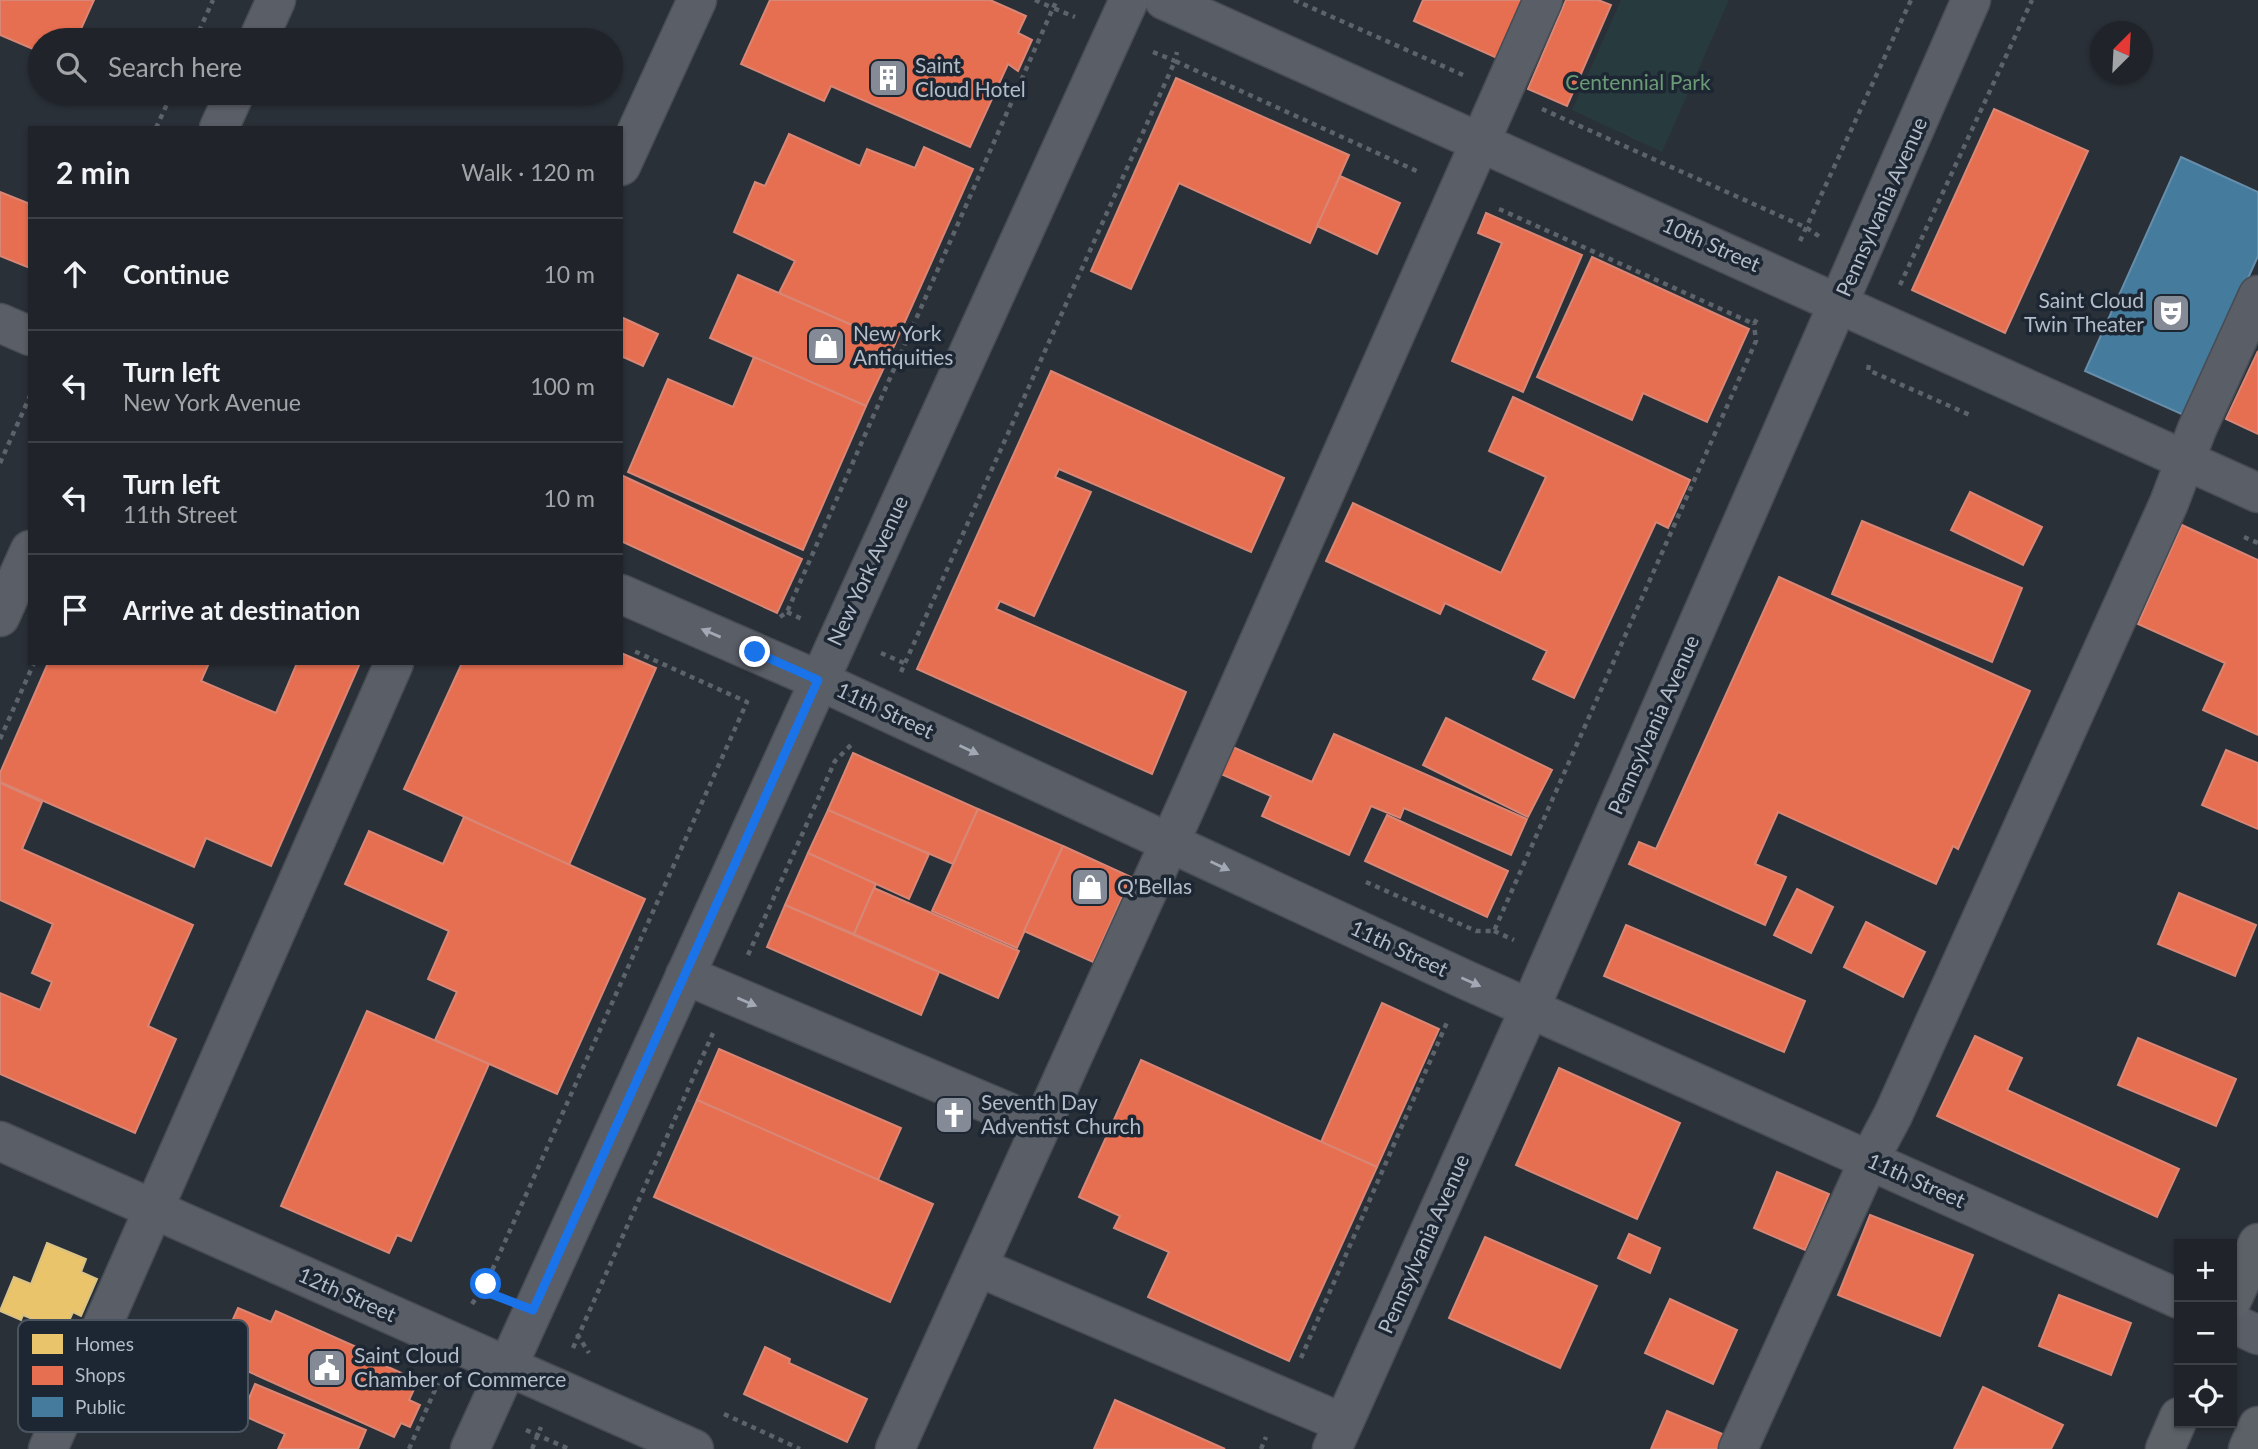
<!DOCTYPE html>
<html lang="en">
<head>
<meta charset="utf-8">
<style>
	:root { --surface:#20242a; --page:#2d3036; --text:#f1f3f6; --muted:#a2a4a8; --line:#3d4147 }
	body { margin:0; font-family:Lato,sans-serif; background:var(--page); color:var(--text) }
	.controls { position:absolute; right:21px; bottom:21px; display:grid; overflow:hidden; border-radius:0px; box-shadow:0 2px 5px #0004 }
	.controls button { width:63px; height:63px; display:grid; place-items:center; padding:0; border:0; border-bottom:2px solid var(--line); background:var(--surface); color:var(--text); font:35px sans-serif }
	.compass { position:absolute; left:2090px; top:21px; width:63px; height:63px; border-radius:50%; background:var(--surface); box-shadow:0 2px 5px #0004; rotate:24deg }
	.stop { position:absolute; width:21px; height:21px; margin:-16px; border:5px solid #1a73e8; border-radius:50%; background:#fff }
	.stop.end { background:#1a73e8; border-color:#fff; box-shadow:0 2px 7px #0008 }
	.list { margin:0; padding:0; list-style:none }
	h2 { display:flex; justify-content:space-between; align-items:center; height:91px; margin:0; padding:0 28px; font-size:30px }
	h2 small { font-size:23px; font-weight:400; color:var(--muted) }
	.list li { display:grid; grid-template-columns:46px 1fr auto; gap:21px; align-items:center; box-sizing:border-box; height:112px; padding:0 28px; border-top:2px solid var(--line) }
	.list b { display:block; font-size:26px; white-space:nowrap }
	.list p { margin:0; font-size:23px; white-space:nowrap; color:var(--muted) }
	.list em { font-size:23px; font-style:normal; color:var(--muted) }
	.icon { flex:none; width:38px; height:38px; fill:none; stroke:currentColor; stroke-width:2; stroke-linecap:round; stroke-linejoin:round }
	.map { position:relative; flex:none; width:2258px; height:1449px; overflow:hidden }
	.search { position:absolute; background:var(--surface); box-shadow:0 2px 5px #0004; left:28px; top:28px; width:595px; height:77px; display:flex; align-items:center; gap:18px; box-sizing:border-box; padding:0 24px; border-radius:38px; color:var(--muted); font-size:26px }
	.panel { position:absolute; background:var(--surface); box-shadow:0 2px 5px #0004; left:28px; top:126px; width:595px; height:539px; border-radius:0px }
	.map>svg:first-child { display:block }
</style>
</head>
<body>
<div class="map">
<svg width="2258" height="1449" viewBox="0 0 2258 1449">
	<rect width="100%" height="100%" fill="#2a3038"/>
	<path fill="#273a3e" d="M1621,0H1729L1662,152L1572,110Z"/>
	<path fill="#e9c46a" stroke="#d9c286" stroke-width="2" d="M47,1243L86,1259L81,1272L97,1279L81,1316L73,1312L64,1332L23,1315L21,1320L0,1311L14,1277L31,1284Z"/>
	<g fill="#e76f51" stroke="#d88675" stroke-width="2">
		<path d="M0,0H94L76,40H40V52L0,35Z"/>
		<path d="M770,0H990L1026,16L1018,33L1032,40L1018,71L1008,64L970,147L831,86L824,101L741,64Z"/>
		<path d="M1423,0H1523L1497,58L1414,21Z"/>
		<path d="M1566,0H1598L1611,5L1567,106L1528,89Z"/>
		<path d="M1176,78L1349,155L1310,243L1179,183L1131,289L1091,271Z"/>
		<path d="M1994,109L2088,151L2005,333L1912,290Z"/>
		<path d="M789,134L860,166L867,149L915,168L924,147L973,169L895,344L779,293L795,261L734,232L755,182L765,186Z"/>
		<path d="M1340,176L1400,203L1377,254L1317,226Z"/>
		<path d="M0,192L30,204V268L0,256Z"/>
		<path d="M1486,213L1582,255L1523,392L1452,361L1502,243L1478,233Z"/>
		<path d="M1592,257L1749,329L1707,422L1643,393L1632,420L1537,377Z"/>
		<path d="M738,275L895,344L866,406L710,338Z"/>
		<path d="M621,317L658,334L643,366L621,356Z"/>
		<path d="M2258,351V434L2226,419Z"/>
		<path d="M754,357L866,406L803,550L628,472L668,379L733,407Z"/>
		<path d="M1051,371L1284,478L1251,552L1059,469L1055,477L1091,492L1034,616L1000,601L996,609L1186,692L1152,774L917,669Z"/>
		<path d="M1513,397L1690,480L1668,528L1656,522L1574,698L1533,679L1547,651L1445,603L1440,614L1326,561L1353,503L1501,573L1546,477L1489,451Z"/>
		<path d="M621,475L802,559L777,613L621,541Z"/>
		<path d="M1970,492L2042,527L2023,565L1951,530Z"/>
		<path d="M1862,521L2022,588L1992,662L1832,594Z"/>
		<path d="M2182,525L2258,560V735L2203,710L2225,663L2138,624Z"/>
		<path d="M1779,577L2030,691L1958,849L1953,846L1936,884L1778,812L1755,864L1786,877L1765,925L1629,864L1639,842L1656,849Z"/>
		<path d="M621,653L656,668L569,865L404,789L462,663H621Z"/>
		<path d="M48,663H209L201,681L276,713L297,663H360L271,866L206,838L194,867L0,782V773Z"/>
		<path d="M1446,718L1552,770L1528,817L1423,765Z"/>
		<path d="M1334,734L1527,819L1511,855L1404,808L1400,818L1371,806L1349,855L1262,816L1271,796L1221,774L1233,747L1312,782Z"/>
		<path d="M2226,750L2258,763V829L2202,805Z"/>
		<path d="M853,753L978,809L953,864L828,810Z"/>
		<path d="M0,783L42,802L22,849L193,925L148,1026L176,1039L135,1133L0,1074V993L40,1010L52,982L32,973L53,924L0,900Z"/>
		<path d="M978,809L1063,846L1017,948L932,911Z"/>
		<path d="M828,810L929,854L909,899L808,853Z"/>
		<path d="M1387,815L1508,871L1487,917L1365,861Z"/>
		<path d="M464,817L645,899L557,1094L435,1040L457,992L428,979L449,931L345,884L369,831L443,864Z"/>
		<path d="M1063,846L1131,877L1093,962L1024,931Z"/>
		<path d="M808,853L876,884L854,934L785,905Z"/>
		<path d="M874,888L1019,951L998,998L854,934Z"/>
		<path d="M1797,889L1833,907L1811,953L1774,935Z"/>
		<path d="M2179,893L2256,925L2235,976L2158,944Z"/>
		<path d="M785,905L939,972L921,1015L767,947Z"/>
		<path d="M1866,922L1925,952L1903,997L1844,967Z"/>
		<path d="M1626,925L1805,1001L1784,1052L1604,976Z"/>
		<path d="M1382,1003L1439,1029L1377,1167L1321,1142Z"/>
		<path d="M367,1011L489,1064L411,1241L397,1235L389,1253L281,1206Z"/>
		<path d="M1975,1036L2022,1058L2007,1090L2179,1169L2157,1217L1937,1116Z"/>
		<path d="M2138,1038L2236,1079L2216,1126L2118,1085Z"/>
		<path d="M719,1049L901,1128L878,1180L697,1100Z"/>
		<path d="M1141,1060L1377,1167L1289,1361L1148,1297L1169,1252L1114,1228L1120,1216L1079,1197Z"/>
		<path d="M1559,1068L1680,1123L1637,1219L1516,1165Z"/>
		<path d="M697,1100L933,1204L890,1302L654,1197Z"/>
		<path d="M1777,1172L1829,1194L1805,1250L1754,1228Z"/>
		<path d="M1870,1215L1973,1255L1940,1336L1838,1295Z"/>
		<path d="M1629,1234L1660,1248L1650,1273L1618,1258Z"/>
		<path d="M1485,1237L1597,1286L1560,1368L1449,1318Z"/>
		<path d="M2059,1295L2131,1323L2111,1375L2039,1346Z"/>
		<path d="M1670,1299L1737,1330L1713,1384L1645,1353Z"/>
		<path d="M238,1308L271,1322L276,1311L370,1353L368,1358L406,1375L404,1380L416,1385L409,1400L420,1405L410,1427L401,1423L394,1437L216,1357Z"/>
		<path d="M765,1347L790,1359L789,1363L867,1399L847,1442L744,1394Z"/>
		<path d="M255,1384L366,1430L358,1449H278L285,1434L242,1415Z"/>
		<path d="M1983,1387L2063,1425L2051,1449H1954Z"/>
		<path d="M1115,1400L1225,1449H1094Z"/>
		<path d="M1667,1411L1725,1435L1719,1449H1651Z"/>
	</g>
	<path fill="#457b9d" stroke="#668eaa" stroke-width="2" d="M2181,157L2258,192V256L2186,416L2085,371Z"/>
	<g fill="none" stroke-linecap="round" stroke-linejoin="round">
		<defs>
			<g id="minor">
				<path d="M1164,0L2258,493"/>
				<path d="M258,40L276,0"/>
				<path d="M219,128L235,93"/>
				<path d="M621,166L697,0"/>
				<path d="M0,323L30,336"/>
				<path d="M621,594L818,680L1466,980L2179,1299"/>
				<path d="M0,617L30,550"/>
				<path d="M685,975L1041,1126"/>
				<path d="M0,1141L694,1449"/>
				<path d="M978,1267L1343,1423"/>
				<path d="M2232,1323L2258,1335"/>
				<path d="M48,1449L394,663"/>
				<path d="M470,1449L1129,0"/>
				<path d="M895,1449L1188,802L1543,0"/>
				<path d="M1332,1449L1530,1008L1971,0"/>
				<path d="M1738,1449L1869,1160L1893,1115L2169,503L2197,429L2258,295"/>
			</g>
			<g id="major">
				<path d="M2232,1300L2258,1243"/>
				<path d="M2165,1449L2179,1417"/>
				<path d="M2248,1449L2258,1426"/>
			</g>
		</defs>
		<use href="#minor" stroke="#484c53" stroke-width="41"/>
		<use href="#major" stroke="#484c55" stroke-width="41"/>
		<g stroke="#5d636a" stroke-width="4.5" stroke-dasharray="5 5" stroke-linecap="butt">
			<path d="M1035,0L1053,8L1057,0"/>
			<path d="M1294,0L1463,75"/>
			<path d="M195,40L213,0"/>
			<path d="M1153,52L1175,61L1177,52"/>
			<path d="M1542,109L1807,228L1820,237"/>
			<path d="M156,128L172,93"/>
			<path d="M1499,209L1754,324L1758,317"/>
			<path d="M1800,241L1911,0"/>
			<path d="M1900,285L2032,0"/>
			<path d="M1869,365L1868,370L1970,415"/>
			<path d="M0,463L30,396"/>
			<path d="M2244,537L2258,543"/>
			<path d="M787,612L802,619"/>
			<path d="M780,617L787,612L1053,8L1075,17"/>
			<path d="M881,653L904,663"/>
			<path d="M901,672L1175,61L1421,173"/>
			<path d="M0,739L34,663"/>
			<path d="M1366,882L1476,931H1494L1756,341L1754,324"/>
			<path d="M1494,931L1514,940"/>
			<path d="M748,955L835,761L852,744"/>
			<path d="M472,1304L486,1284L747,702L634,651"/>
			<path d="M577,1334L589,1353"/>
			<path d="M573,1348L713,1033"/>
			<path d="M1301,1358L1448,1020"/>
			<path d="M724,1414L800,1449"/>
			<path d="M526,1430L569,1449"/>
			<path d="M409,1449L438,1383"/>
			<path d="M532,1449L541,1427"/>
			<path d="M1261,1449L1266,1437"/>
		</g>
		<use href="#minor" stroke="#5a5e66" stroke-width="38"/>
		<use href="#major" stroke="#5c6168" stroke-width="38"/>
	</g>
	<defs><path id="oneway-solid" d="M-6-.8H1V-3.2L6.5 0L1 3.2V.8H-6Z" transform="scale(1.75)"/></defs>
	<g fill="#a2a9b5">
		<use href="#oneway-solid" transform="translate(711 633) rotate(-157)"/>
		<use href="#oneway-solid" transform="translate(969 750) rotate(25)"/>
		<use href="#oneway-solid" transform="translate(1220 866) rotate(25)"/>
		<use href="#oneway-solid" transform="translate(1471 982) rotate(24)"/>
		<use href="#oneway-solid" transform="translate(747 1002) rotate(23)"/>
	</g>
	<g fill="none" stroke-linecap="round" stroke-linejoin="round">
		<path stroke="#1a73e8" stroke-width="9" d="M486,1284L481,1290L533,1310L818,680L755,652"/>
	</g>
	<defs>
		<symbol id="building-square" viewBox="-11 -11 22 22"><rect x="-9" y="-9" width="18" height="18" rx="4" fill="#848b96" stroke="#1d2633"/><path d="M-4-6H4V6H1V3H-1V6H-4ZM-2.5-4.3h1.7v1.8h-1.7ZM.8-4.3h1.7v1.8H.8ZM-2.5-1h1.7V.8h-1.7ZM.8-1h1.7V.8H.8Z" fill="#fff"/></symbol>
		<symbol id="theatre-square" viewBox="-11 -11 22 22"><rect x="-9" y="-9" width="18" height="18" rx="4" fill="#848b96" stroke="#1d2633"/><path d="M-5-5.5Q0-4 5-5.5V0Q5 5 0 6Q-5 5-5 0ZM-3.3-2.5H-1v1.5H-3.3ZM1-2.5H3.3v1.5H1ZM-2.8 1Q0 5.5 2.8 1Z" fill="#fff"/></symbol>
		<symbol id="shop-square" viewBox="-11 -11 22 22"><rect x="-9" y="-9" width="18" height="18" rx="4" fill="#848b96" stroke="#1d2633"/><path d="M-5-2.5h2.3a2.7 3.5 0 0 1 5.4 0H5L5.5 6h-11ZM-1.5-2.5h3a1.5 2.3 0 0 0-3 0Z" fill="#fff"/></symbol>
		<symbol id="church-square" viewBox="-11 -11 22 22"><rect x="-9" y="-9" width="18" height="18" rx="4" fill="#848b96" stroke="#1d2633"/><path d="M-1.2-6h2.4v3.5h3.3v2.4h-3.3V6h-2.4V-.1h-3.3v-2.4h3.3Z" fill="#fff"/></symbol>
		<symbol id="civic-square" viewBox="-11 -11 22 22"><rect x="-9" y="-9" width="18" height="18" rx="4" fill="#848b96" stroke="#1d2633"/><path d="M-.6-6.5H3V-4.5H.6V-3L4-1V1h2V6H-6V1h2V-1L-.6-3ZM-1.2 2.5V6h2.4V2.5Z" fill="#fff"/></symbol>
	</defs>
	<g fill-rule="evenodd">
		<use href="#building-square" x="866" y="56" width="44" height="44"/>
		<use href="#theatre-square" x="2149" y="291" width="44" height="44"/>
		<use href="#shop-square" x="804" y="324" width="44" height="44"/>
		<use href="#shop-square" x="1068" y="865" width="44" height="44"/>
		<use href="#church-square" x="932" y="1093" width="44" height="44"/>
		<use href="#civic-square" x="305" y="1346" width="44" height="44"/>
	</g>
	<g text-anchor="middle" stroke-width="7" stroke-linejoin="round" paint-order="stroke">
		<g font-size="21" fill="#b4bcc9" stroke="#1d2633" text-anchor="start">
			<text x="915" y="73">Saint<tspan x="915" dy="24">Cloud Hotel</tspan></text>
			<text x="2144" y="308" text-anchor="end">Saint Cloud<tspan x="2144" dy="24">Twin Theater</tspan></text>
			<text x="853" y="341">New York<tspan x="853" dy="24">Antiquities</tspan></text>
			<text x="1117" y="894">Q'Bellas</text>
			<text x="981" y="1110">Seventh Day<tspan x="981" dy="24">Adventist Church</tspan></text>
			<text x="354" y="1363">Saint Cloud<tspan x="354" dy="24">Chamber of Commerce</tspan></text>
		</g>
		<g font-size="21" fill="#6b9a76" stroke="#1d2633">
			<text x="1638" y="90">Centennial Park</text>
		</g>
		<g font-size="21" fill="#b4bcc9" stroke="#1d2633">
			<text transform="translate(1882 207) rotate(-66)" y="7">Pennsylvania Avenue</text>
			<text transform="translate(1711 245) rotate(24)" y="7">10th Street</text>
			<text transform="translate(868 571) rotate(-65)" y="7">New York Avenue</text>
			<text transform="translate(885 711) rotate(25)" y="7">11th Street</text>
			<text transform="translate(1654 725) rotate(-66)" y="7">Pennsylvania Avenue</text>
			<text transform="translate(1399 949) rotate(25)" y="7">11th Street</text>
			<text transform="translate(1916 1181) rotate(24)" y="7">11th Street</text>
			<text transform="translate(1424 1244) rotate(-66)" y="7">Pennsylvania Avenue</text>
			<text transform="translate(347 1295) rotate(24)" y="7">12th Street</text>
		</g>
	</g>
	<rect x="18" y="1320" width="230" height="112" rx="10" fill="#1d2633" stroke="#4a5360" stroke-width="2"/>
	<rect x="32" y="1334" width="31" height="20" fill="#e9c46a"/>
	<rect x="32" y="1366" width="31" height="19" fill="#e76f51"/>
	<rect x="32" y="1397" width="31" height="20" fill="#457b9d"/>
	<g font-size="19" fill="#b4bcc9">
		<text x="75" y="1351">Homes</text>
		<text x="75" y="1382">Shops</text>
		<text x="75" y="1414">Public</text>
	</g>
</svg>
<div class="controls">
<button>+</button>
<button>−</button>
<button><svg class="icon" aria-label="locate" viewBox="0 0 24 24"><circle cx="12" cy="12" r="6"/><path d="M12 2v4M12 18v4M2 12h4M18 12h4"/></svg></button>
</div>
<svg class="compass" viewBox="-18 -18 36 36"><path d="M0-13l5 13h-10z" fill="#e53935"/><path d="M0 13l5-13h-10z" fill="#a2a4a8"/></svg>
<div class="stop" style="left:486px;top:1284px"></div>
<div class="stop end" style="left:755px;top:652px"></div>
<div class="search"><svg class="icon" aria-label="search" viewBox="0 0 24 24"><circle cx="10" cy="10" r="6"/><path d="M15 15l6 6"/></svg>Search here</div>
<section class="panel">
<h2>2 min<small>Walk · 120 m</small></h2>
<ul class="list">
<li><svg class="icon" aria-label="ahead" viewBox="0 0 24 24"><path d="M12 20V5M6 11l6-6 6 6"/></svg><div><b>Continue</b></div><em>10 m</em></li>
<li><svg class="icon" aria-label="left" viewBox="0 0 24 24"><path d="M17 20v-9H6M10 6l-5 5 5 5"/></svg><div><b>Turn left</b><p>New York Avenue</p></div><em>100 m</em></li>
<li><svg class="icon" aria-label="left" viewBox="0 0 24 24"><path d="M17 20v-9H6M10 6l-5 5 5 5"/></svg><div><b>Turn left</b><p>11th Street</p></div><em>10 m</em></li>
<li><svg class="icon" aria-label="arrive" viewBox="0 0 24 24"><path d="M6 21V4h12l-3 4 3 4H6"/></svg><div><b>Arrive at destination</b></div></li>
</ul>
</section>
</div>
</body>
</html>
